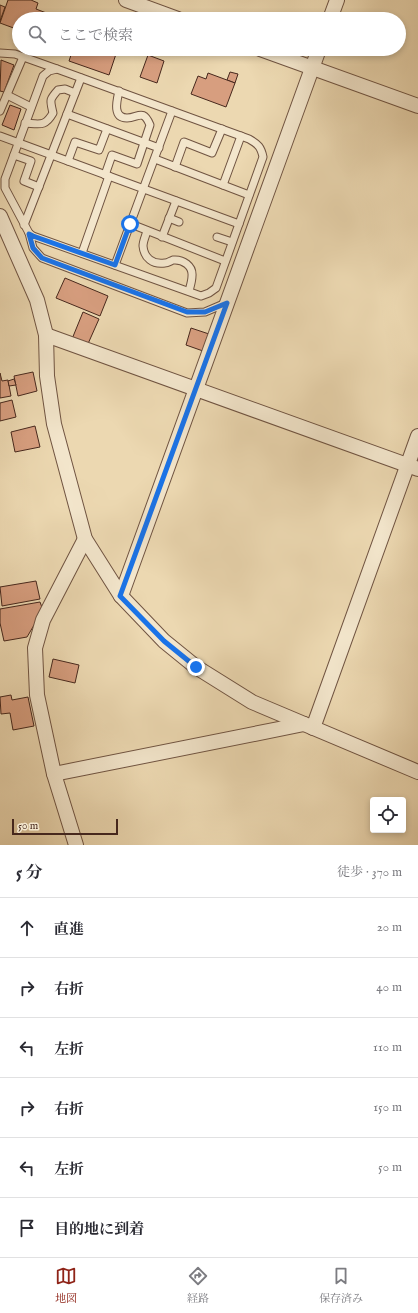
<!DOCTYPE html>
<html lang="ja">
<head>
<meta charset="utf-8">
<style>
	:root { --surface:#fff; --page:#f2f2f3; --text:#2b2b33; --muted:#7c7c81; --line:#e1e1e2; --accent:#8f2418 }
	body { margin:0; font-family:"IM FELL English","Noto Serif JP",serif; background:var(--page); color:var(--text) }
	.controls { position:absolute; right:12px; bottom:12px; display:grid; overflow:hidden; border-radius:4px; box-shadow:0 2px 6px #0003 }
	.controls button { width:36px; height:36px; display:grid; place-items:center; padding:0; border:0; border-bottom:1px solid var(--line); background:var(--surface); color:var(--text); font:20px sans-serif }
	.scale { position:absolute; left:12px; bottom:10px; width:106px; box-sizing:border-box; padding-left:4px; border:2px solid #47281d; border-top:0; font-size:11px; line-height:14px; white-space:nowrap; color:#47281d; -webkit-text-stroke:3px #f3e6cc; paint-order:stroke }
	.stop { position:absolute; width:12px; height:12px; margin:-9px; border:3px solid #1a73e8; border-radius:50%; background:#fff }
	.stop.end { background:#1a73e8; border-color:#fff; box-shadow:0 1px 4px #0008 }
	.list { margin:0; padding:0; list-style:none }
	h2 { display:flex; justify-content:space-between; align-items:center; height:52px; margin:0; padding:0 16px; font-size:17px }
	h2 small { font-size:13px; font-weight:400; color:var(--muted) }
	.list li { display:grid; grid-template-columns:26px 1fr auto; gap:12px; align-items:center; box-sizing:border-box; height:60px; padding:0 16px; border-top:1px solid var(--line) }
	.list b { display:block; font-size:15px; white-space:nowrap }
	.list em { font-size:13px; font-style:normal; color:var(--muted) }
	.icon { flex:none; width:22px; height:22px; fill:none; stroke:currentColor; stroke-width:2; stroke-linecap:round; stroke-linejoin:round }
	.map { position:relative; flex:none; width:418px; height:845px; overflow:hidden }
	.search { position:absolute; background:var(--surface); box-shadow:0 2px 6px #0003; left:12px; right:12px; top:12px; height:44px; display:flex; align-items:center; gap:10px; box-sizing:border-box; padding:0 14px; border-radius:22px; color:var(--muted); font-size:15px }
	.sheet { height:412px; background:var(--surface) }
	nav { display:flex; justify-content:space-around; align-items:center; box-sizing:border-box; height:56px; border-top:1px solid var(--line); background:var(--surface); font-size:11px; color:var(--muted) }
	nav a { display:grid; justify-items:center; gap:2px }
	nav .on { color:var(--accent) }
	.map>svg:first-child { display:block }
</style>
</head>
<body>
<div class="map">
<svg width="418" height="845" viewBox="0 0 418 845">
	<rect width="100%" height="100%" fill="#ecd8b1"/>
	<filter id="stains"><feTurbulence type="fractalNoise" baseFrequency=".005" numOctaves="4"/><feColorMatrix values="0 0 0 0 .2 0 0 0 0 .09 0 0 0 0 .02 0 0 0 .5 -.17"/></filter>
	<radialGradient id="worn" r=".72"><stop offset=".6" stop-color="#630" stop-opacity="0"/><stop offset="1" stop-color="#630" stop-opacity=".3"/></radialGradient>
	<g fill="#d79e7f" stroke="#47281d">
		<path d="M8,0H31L38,3L36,9L62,19H19V30L0,23Z"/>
		<path d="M0,5L5,7L0,21Z"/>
		<path d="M73,49H103L116,54L109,75L69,61Z"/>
		<path d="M148,55L164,61L157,83L140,77Z"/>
		<path d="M1,60L14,65L4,92L0,91Z"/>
		<path d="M230,72L238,74L235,83L227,80Z"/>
		<path d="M208,73L235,83L226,107L191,94L198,76L206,79Z"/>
		<path d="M10,105L21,109L14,130L2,125Z"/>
		<path d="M65,278L108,296L100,316L56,298Z"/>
		<path d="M83,312L99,319L87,346L72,339Z"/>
		<path d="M191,328L209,334L203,351L186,345Z"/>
		<path d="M33,372L37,391L18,396L14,376Z"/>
		<path d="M0,373L2,381L8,380L11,396L0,398Z"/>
		<path d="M14,379L16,385L9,386L8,381Z"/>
		<path d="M12,400L16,417L0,421V403Z"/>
		<path d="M35,426L40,447L15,452L11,432Z"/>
		<path d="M36,581L40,599L2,606L0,587Z"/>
		<path d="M40,602L43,610L27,637L4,641L0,623V609Z"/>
		<path d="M53,659L79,665L75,683L49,677Z"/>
		<path d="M11,695L12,700L28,697L34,726L13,730L10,713L1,714L0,697Z"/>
	</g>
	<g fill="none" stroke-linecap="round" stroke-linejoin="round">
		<defs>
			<g id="service">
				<path d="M0,53L15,54L57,69"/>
				<path d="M57,69L249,139C258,144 261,147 263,157L216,288L209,293L201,296L33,236L29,233L5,188V179L43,76L49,71Z"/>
				<path d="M7,95L31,107"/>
				<path d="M0,111L23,57"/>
				<path d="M67,114L159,148"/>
				<path d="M25,123C40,124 45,127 53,113C50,100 49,100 58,90L65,89L75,93"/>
				<path d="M0,136L239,224"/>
				<path d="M14,155L31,161L24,181L39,187"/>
				<path d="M155,159L249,195"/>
				<path d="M68,161L75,142L99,150L107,129"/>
				<path d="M175,167L184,142L212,153L222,129"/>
				<path d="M105,175L112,155L137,164L150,125C143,108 138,118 127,118C112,118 117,100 119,91"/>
				<path d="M223,185L241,136"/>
				<path d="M169,218L179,222"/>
				<path d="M131,224L225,261"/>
				<path d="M24,225L81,78"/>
				<path d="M147,231C146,235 143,241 143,246C144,258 153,265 165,263C168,263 170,261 173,260C183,259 193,266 192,276C192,281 190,287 189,291"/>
				<path d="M29,233L33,248L42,258L187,313L205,312L226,303"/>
				<path d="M162,237L176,201"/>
				<path d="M217,237L232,242"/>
				<path d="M82,253L109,176"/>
				<path d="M115,265L172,111"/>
			</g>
			<g id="minor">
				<path d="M126,0L178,19"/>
				<path d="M330,19L337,0"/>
				<path d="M260,49L418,106"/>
				<path d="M0,216L37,300L46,335L47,376L54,424L85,539L121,596L164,641L196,667L252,702L418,772"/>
				<path d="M46,335L418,469"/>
				<path d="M121,596L319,49"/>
				<path d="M313,728L418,436"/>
				<path d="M54,774L304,724"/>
				<path d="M76,845L54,774L37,695L35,648L43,620L85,539"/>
			</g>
		</defs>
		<use href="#service" stroke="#705442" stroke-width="9"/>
		<use href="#minor" stroke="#705442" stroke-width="16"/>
		<use href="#service" stroke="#f3e6cc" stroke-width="7"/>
		<use href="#minor" stroke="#f3e6cc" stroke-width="14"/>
	</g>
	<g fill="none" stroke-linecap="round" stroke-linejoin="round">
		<path stroke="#1a73e8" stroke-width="5" d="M130,224L115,265L33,236L29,234L33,248L42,258L187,312H205L227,303L120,596L164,641L196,667"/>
	</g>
	<rect width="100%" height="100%" filter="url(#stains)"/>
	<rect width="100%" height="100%" fill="url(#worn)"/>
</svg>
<div class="controls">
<button><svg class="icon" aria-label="locate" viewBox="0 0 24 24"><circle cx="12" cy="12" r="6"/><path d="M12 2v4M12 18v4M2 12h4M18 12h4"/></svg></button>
</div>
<div class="scale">50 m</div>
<div class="stop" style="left:130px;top:224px"></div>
<div class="stop end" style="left:196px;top:667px"></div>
<div class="search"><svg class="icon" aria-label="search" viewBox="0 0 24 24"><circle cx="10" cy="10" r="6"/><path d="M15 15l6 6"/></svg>ここで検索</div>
</div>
<section class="sheet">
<h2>5 分<small>徒歩 · 370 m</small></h2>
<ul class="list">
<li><svg class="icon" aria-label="ahead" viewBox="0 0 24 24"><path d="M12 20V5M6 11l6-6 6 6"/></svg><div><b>直進</b></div><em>20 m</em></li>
<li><svg class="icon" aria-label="right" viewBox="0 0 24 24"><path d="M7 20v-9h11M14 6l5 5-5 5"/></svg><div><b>右折</b></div><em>40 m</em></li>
<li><svg class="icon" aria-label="left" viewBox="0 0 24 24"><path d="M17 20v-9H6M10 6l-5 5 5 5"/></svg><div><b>左折</b></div><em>110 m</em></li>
<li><svg class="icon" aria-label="right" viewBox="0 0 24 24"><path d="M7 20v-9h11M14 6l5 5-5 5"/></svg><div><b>右折</b></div><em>150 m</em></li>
<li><svg class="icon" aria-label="left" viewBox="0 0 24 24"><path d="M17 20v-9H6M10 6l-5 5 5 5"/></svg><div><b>左折</b></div><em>50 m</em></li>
<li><svg class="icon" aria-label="arrive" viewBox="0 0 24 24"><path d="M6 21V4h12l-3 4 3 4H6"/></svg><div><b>目的地に到着</b></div></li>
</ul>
</section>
<nav>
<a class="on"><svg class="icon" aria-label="map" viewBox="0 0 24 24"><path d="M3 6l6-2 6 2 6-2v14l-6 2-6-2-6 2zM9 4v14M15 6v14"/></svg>地図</a>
<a><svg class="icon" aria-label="directions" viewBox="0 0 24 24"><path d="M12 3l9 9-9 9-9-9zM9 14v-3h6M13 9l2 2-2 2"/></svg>経路</a>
<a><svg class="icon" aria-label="saved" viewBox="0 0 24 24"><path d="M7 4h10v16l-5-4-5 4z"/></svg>保存済み</a>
</nav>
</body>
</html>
